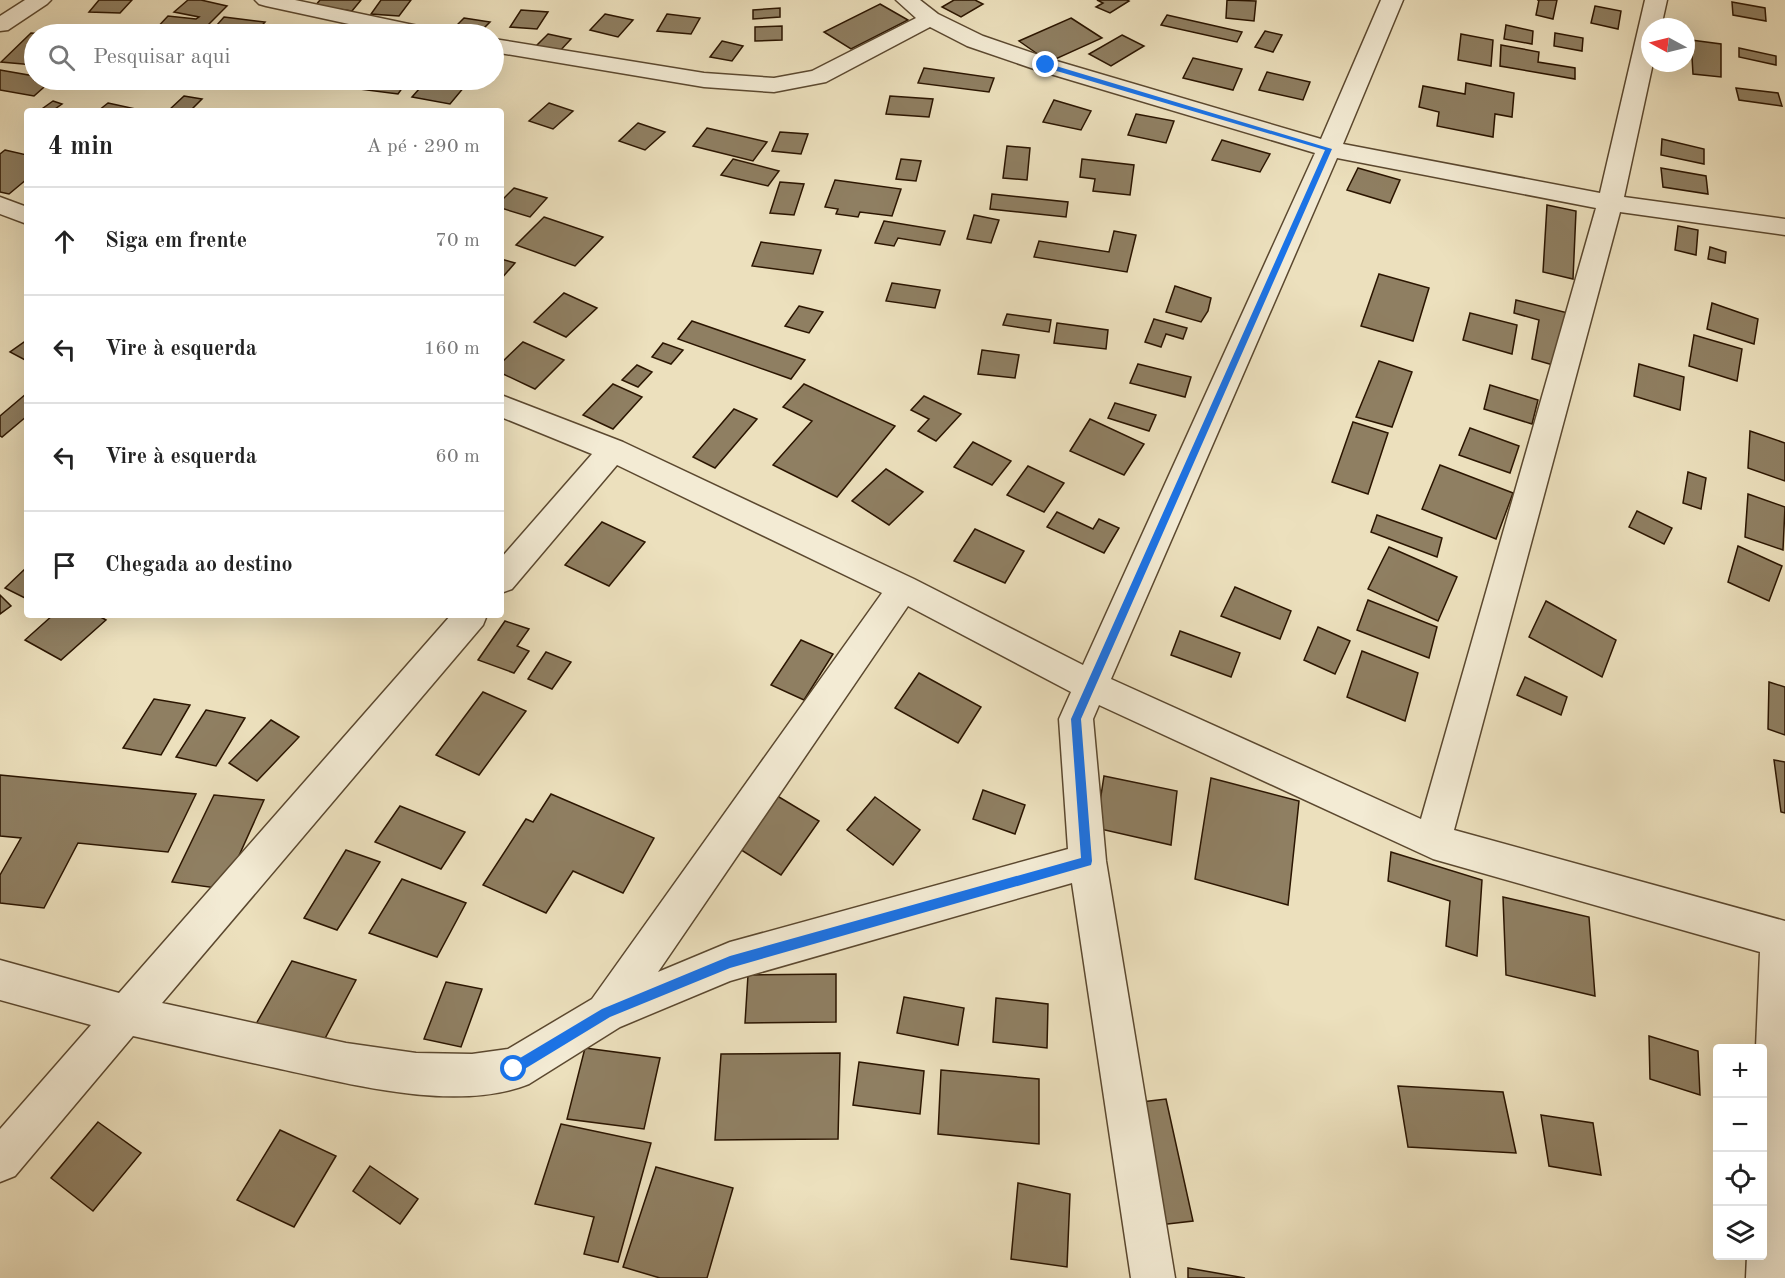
<!DOCTYPE html>
<html lang="pt">
<head>
<meta charset="utf-8">
<style>
	:root { --surface:#fff; --page:#f6f6f6; --text:#222; --muted:#767676; --line:#e0e0e0 }
	body { margin:0; font-family:"Old Standard TT",serif; background:var(--page); color:var(--text) }
	.controls { position:absolute; right:18px; bottom:18px; display:grid; overflow:hidden; border-radius:6px; box-shadow:0 6px 24px #0002 }
	.controls button { width:54px; height:54px; display:grid; place-items:center; padding:0; border:0; border-bottom:2px solid var(--line); background:var(--surface); color:var(--text); font:30px sans-serif }
	.compass { position:absolute; left:1641px; top:18px; width:54px; height:54px; border-radius:50%; background:var(--surface); box-shadow:0 6px 24px #0002; rotate:277deg }
	.stop { position:absolute; width:18px; height:18px; margin:-14px; border:4px solid #1a73e8; border-radius:50%; background:#fff }
	.stop.end { background:#1a73e8; border-color:#fff; box-shadow:0 2px 6px #0008 }
	.list { margin:0; padding:0; list-style:none }
	h2 { display:flex; justify-content:space-between; align-items:center; height:78px; margin:0; padding:0 24px; font-size:26px }
	h2 small { font-size:20px; font-weight:400; color:var(--muted) }
	.list li { display:grid; grid-template-columns:39px 1fr auto; gap:18px; align-items:center; box-sizing:border-box; height:108px; padding:0 24px; border-top:2px solid var(--line) }
	.list b { display:block; font-size:22px; white-space:nowrap }
	.list em { font-size:20px; font-style:normal; color:var(--muted) }
	.icon { flex:none; width:33px; height:33px; fill:none; stroke:currentColor; stroke-width:2; stroke-linecap:round; stroke-linejoin:round }
	.map { position:relative; flex:none; width:1785px; height:1278px; overflow:hidden }
	.search { position:absolute; background:var(--surface); box-shadow:0 6px 24px #0002; left:24px; top:24px; width:480px; height:66px; display:flex; align-items:center; gap:15px; box-sizing:border-box; padding:0 21px; border-radius:33px; color:var(--muted); font-size:22px }
	.panel { position:absolute; background:var(--surface); box-shadow:0 6px 24px #0002; left:24px; top:108px; width:480px; height:510px; border-radius:6px }
	.map>svg:first-child { display:block }
</style>
</head>
<body>
<div class="map">
<svg width="1785" height="1278" viewBox="0 0 1785 1278">
	<rect width="100%" height="100%" fill="#ece0bd"/>
	<filter id="stains"><feTurbulence type="fractalNoise" baseFrequency=".00333" numOctaves="4"/><feColorMatrix values="0 0 0 0 .2 0 0 0 0 .09 0 0 0 0 .02 0 0 0 .5 -.17"/></filter>
	<radialGradient id="worn" r=".72"><stop offset=".6" stop-color="#630" stop-opacity="0"/><stop offset="1" stop-color="#630" stop-opacity=".3"/></radialGradient>
	<g fill="#8f7f62" stroke="#2b1500" stroke-width="1.5">
		<path d="M99,0H132L120,13L89,12Z"/>
		<path d="M188,0H201L227,6L199,34L153,32L168,16L196,19L199,17L174,12Z"/>
		<path d="M320,0H361L352,11L315,6Z"/>
		<path d="M381,0H411L399,16L371,14Z"/>
		<path d="M954,0H975L983,4L961,17L942,7Z"/>
		<path d="M1097,0H1127L1129,1L1110,13L1096,7L1103,3Z"/>
		<path d="M1227,0L1256,1L1254,21L1226,18Z"/>
		<path d="M1537,0H1557L1553,19L1536,15L1539,0Z"/>
		<path d="M1732,2L1765,8L1766,21L1733,15Z"/>
		<path d="M880,4L908,20L851,49L824,32Z"/>
		<path d="M1595,6L1621,11L1618,29L1591,23Z"/>
		<path d="M780,8V17L753,19V10Z"/>
		<path d="M521,10L548,12L537,29L510,27Z"/>
		<path d="M605,14L633,20L618,37L590,30Z"/>
		<path d="M667,14L700,18L691,34L657,31Z"/>
		<path d="M1167,15L1242,32L1237,42L1161,25Z"/>
		<path d="M224,17L265,22L254,34H209Z"/>
		<path d="M464,18L490,22L478,34L450,32Z"/>
		<path d="M1071,18L1102,38L1049,62L1019,41Z"/>
		<path d="M1506,25L1533,31L1532,44L1504,39Z"/>
		<path d="M268,26L296,29L292,34H259Z"/>
		<path d="M782,26V40L755,41V27Z"/>
		<path d="M1265,31L1282,35L1273,52L1255,47Z"/>
		<path d="M31,33L44,34H34V65L1,62Z"/>
		<path d="M1555,33L1583,38L1582,51L1554,46Z"/>
		<path d="M548,34L571,39L558,53L534,48Z"/>
		<path d="M1461,34L1493,40L1491,66L1458,60Z"/>
		<path d="M1122,35L1144,46L1111,66L1089,54Z"/>
		<path d="M1691,40L1721,44V77L1693,74Z"/>
		<path d="M722,41L743,46L732,61L710,57Z"/>
		<path d="M1501,45L1539,52L1538,62L1575,68V79L1500,66Z"/>
		<path d="M1739,48L1776,56V65L1739,57Z"/>
		<path d="M1193,58L1242,69L1233,90L1183,78Z"/>
		<path d="M924,68L994,78L989,92L918,83Z"/>
		<path d="M0,70L34,76V80H52L34,96L0,90Z"/>
		<path d="M1267,72L1310,82L1303,100L1259,90Z"/>
		<path d="M367,80H408L398,94L359,89Z"/>
		<path d="M427,80H470L450,104L412,97Z"/>
		<path d="M1466,83L1514,93L1512,117L1495,114L1493,137L1437,126L1439,112L1419,107L1423,86L1465,94Z"/>
		<path d="M1736,88L1778,93L1782,106L1739,100Z"/>
		<path d="M184,96L202,99L190,111H168Z"/>
		<path d="M890,96L933,99L929,117L886,114Z"/>
		<path d="M1054,100L1091,111L1081,130L1043,122Z"/>
		<path d="M53,101L62,104L52,111H39Z"/>
		<path d="M108,103L136,109L133,111H98Z"/>
		<path d="M549,103L573,111L553,129L529,121Z"/>
		<path d="M1136,114L1174,121L1166,143L1128,135Z"/>
		<path d="M638,123L665,132L645,150L619,141Z"/>
		<path d="M707,128L767,142L753,161L693,146Z"/>
		<path d="M780,132L808,134L801,154L772,151Z"/>
		<path d="M1662,139L1704,149V164L1661,155Z"/>
		<path d="M1222,140L1270,154L1260,172L1212,160Z"/>
		<path d="M1007,146L1030,148L1027,180L1003,178Z"/>
		<path d="M5,150L27,155V179L9,194L0,192V154Z"/>
		<path d="M733,159L779,171L768,186L721,175Z"/>
		<path d="M901,159L921,161L916,181L896,179Z"/>
		<path d="M1082,159L1134,165L1130,195L1093,191L1095,179L1080,177Z"/>
		<path d="M1358,168L1400,180L1390,203L1347,190Z"/>
		<path d="M1661,168L1706,176L1708,194L1663,187Z"/>
		<path d="M835,180L901,189L892,216L860,212L858,217L836,214L838,209L825,207Z"/>
		<path d="M780,182L804,184L794,215L770,213Z"/>
		<path d="M514,188L547,198L530,217L501,208V201Z"/>
		<path d="M992,194L1068,202L1066,217L990,209Z"/>
		<path d="M1547,205L1576,211L1573,279L1543,272Z"/>
		<path d="M974,215L999,220L991,243L967,239Z"/>
		<path d="M544,217L603,237L575,266L516,245Z"/>
		<path d="M884,221L945,231L940,245L898,238L894,246L875,243Z"/>
		<path d="M1678,226L1698,230L1696,255L1675,250Z"/>
		<path d="M1114,231L1136,235L1127,272L1034,257L1039,241L1109,252Z"/>
		<path d="M761,242L821,250L813,274L752,266Z"/>
		<path d="M1710,247L1726,252L1725,263L1708,259Z"/>
		<path d="M501,259L515,263L501,279Z"/>
		<path d="M1379,274L1429,288L1413,341L1361,326Z"/>
		<path d="M892,283L940,290L935,308L886,301Z"/>
		<path d="M1175,286L1211,298L1208,311L1201,322L1166,312Z"/>
		<path d="M564,293L597,308L566,337L534,322Z"/>
		<path d="M1516,300L1568,313L1560,367L1532,359L1539,320L1514,313Z"/>
		<path d="M1712,303L1758,319L1754,344L1707,329Z"/>
		<path d="M799,306L823,312L809,333L785,326Z"/>
		<path d="M1470,313L1517,325L1512,354L1463,340Z"/>
		<path d="M1007,314L1051,320L1049,332L1003,325Z"/>
		<path d="M1154,319L1187,328L1183,339L1166,334L1161,347L1145,342Z"/>
		<path d="M692,321L805,360L791,379L678,339Z"/>
		<path d="M1057,323L1108,330L1106,349L1054,343Z"/>
		<path d="M1694,335L1742,349L1737,381L1689,366Z"/>
		<path d="M27,340V361L10,352Z"/>
		<path d="M523,342L564,360L535,389L501,373V363Z"/>
		<path d="M663,343L683,350L671,364L652,357Z"/>
		<path d="M982,350L1019,355L1015,378L978,374Z"/>
		<path d="M1379,361L1412,372L1392,427L1356,417Z"/>
		<path d="M1138,364L1191,377L1185,397L1130,383Z"/>
		<path d="M1639,364L1684,377L1680,410L1634,396Z"/>
		<path d="M637,365L652,372L638,387L622,380Z"/>
		<path d="M613,384L642,397L613,429L583,415Z"/>
		<path d="M804,384L895,426L837,497L773,465L812,421L783,407Z"/>
		<path d="M1490,385L1538,400L1532,424L1484,409Z"/>
		<path d="M27,393V416L2,437L0,436V416Z"/>
		<path d="M924,396L961,414L936,441L918,431L929,419L911,410Z"/>
		<path d="M1115,403L1156,415L1149,431L1108,418Z"/>
		<path d="M734,409L757,419L715,468L693,457Z"/>
		<path d="M1090,419L1144,444L1124,475L1070,451Z"/>
		<path d="M1353,422L1388,433L1368,494L1332,482Z"/>
		<path d="M1470,428L1519,446L1510,473L1459,455Z"/>
		<path d="M1750,431L1785,443V481L1748,468Z"/>
		<path d="M973,442L1011,461L992,485L954,467Z"/>
		<path d="M1440,465L1513,493L1496,539L1422,509Z"/>
		<path d="M1028,466L1064,483L1044,512L1007,495Z"/>
		<path d="M886,469L923,492L889,525L852,501Z"/>
		<path d="M1688,472L1706,478L1701,509L1683,503Z"/>
		<path d="M1748,494L1785,507L1783,550L1745,537Z"/>
		<path d="M1637,511L1672,528L1664,544L1629,527Z"/>
		<path d="M1057,512L1093,529L1099,519L1119,528L1104,553L1047,527Z"/>
		<path d="M1377,515L1442,538L1437,557L1371,532Z"/>
		<path d="M602,522L645,542L609,586L565,565Z"/>
		<path d="M975,529L1024,551L1005,583L954,561Z"/>
		<path d="M1738,546L1782,566L1769,601L1728,582Z"/>
		<path d="M1389,547L1457,577L1438,621L1368,589Z"/>
		<path d="M27,567V599L5,588Z"/>
		<path d="M1235,587L1291,611L1280,639L1221,616Z"/>
		<path d="M0,595L11,606L0,614Z"/>
		<path d="M1368,600L1437,627L1429,658L1357,630Z"/>
		<path d="M1546,601L1616,640L1602,677L1529,637Z"/>
		<path d="M53,615H97L106,620L61,660L25,640Z"/>
		<path d="M505,621L529,629L517,646L529,651L514,673L478,660Z"/>
		<path d="M1318,627L1350,641L1335,674L1304,660Z"/>
		<path d="M1180,631L1240,653L1231,677L1171,655Z"/>
		<path d="M801,640L833,654L804,700L771,685Z"/>
		<path d="M1362,651L1418,673L1405,721L1347,697Z"/>
		<path d="M546,652L571,662L552,689L528,679Z"/>
		<path d="M919,673L981,707L958,743L895,708Z"/>
		<path d="M1525,677L1567,697L1561,715L1517,695Z"/>
		<path d="M1769,682L1785,687V735L1768,729Z"/>
		<path d="M483,692L526,711L479,775L436,755Z"/>
		<path d="M154,699L190,705L161,755L123,748Z"/>
		<path d="M206,710L245,718L216,766L176,757Z"/>
		<path d="M271,720L299,737L257,781L229,763Z"/>
		<path d="M1774,760L1785,762V813L1781,812Z"/>
		<path d="M0,775L196,794L168,852L78,843L44,908L0,903V875L21,838L0,836Z"/>
		<path d="M1104,776L1177,791L1171,845L1096,828Z"/>
		<path d="M1211,778L1299,801L1288,905L1195,879Z"/>
		<path d="M983,790L1025,805L1015,834L973,819Z"/>
		<path d="M551,794L654,838L623,893L573,871L546,913L483,885L526,819L533,822Z"/>
		<path d="M774,794L819,821L781,875L735,846Z"/>
		<path d="M214,795L264,800L224,889L172,882Z"/>
		<path d="M875,797L920,830L893,865L847,830Z"/>
		<path d="M400,806L465,832L441,869L375,842Z"/>
		<path d="M346,850L380,862L337,930L304,918Z"/>
		<path d="M1391,852L1482,880L1477,956L1446,946L1450,901L1388,881Z"/>
		<path d="M402,879L466,903L437,957L369,933Z"/>
		<path d="M1503,897L1589,917L1595,996L1506,975Z"/>
		<path d="M292,961L356,980L322,1044L256,1024Z"/>
		<path d="M836,974V1022L745,1023L748,975Z"/>
		<path d="M446,982L482,989L461,1047L424,1039Z"/>
		<path d="M904,997L964,1008L958,1045L897,1033Z"/>
		<path d="M996,998L1048,1004L1047,1048L993,1042Z"/>
		<path d="M1649,1036L1698,1051L1700,1095L1650,1079Z"/>
		<path d="M585,1048L660,1058L644,1129L567,1119Z"/>
		<path d="M840,1053L838,1139L715,1140L721,1054Z"/>
		<path d="M859,1062L924,1071L920,1114L853,1105Z"/>
		<path d="M941,1070L1039,1079V1144L938,1134Z"/>
		<path d="M1398,1086L1503,1092L1516,1153L1408,1147Z"/>
		<path d="M1166,1099L1193,1221L1159,1225L1133,1103Z"/>
		<path d="M1541,1115L1593,1123L1601,1175L1549,1166Z"/>
		<path d="M98,1122L141,1153L93,1211L51,1178Z"/>
		<path d="M561,1124L651,1143L618,1262L584,1254L594,1217L535,1204Z"/>
		<path d="M280,1130L336,1156L294,1227L237,1200Z"/>
		<path d="M370,1166L418,1199L400,1224L353,1191Z"/>
		<path d="M656,1167L733,1188L707,1278H660L623,1267Z"/>
		<path d="M1018,1183L1070,1194L1067,1267L1011,1259Z"/>
		<path d="M1188,1268L1245,1278H1188Z"/>
	</g>
	<g fill="none" stroke-linecap="round" stroke-linejoin="round">
		<defs>
			<g id="minor">
				<path d="M25,0H51L47,4L8,30L0,31V16Z"/>
				<path d="M255,0H295L423,27L431,29L434,34H395L266,6L259,4Z"/>
				<path d="M896,0H920L938,14L983,36L1053,60L1321,139L1381,0H1403L1343,144L1600,193L1645,0H1667L1661,27H1650V63H1653L1624,197L1785,219V235L1620,212L1454,830L1785,921V1278H1746L1747,1256H1762V1048H1756L1760,952L1433,859L1099,705L1093,719L1106,861L1175,1278H1131L1072,883L730,981L620,1027L529,1084C457,1113 350,1084 276,1068C229,1058 181,1047 133,1036L15,1176L0,1182V1129L91,1025L0,1000V960L119,993L451,615H487L483,625L162,1003L346,1043L416,1053L472,1054L508,1049L592,999L882,593L617,465L512,589L501,593V558L592,454L501,417V395L623,442L914,579L1083,665L1315,153L1037,70L967,46L930,27L826,82L774,92L704,87L494,52V39L704,73L774,78L812,71L916,18ZM1337,158L1596,208L1421,819L1111,679ZM908,606L1071,692L1059,719L1068,849L730,942L658,972Z"/>
				<path d="M0,197L27,207V224L0,214Z"/>
			</g>
		</defs>
		<use href="#minor" stroke="#5b482f" stroke-width="3"/>
		<use href="#minor" fill="#f3ebd4" fill-rule="evenodd"/>
	</g>
	<path fill="#1a73e8" d="M1046,63L1332,149L1081,719L1092,861L1091,865L730,968L610,1017L518,1073H510V1064L602,1009L730,956L1081,858L1071,719L1325,150L1043,67Z"/>
	<rect width="100%" height="100%" filter="url(#stains)"/>
	<rect width="100%" height="100%" fill="url(#worn)"/>
</svg>
<div class="controls">
<button>+</button>
<button>−</button>
<button><svg class="icon" aria-label="locate" viewBox="0 0 24 24"><circle cx="12" cy="12" r="6"/><path d="M12 2v4M12 18v4M2 12h4M18 12h4"/></svg></button>
<button><svg class="icon" aria-label="layers" viewBox="0 0 24 24"><path d="M12 4l9 5-9 5-9-5zM3 14l9 5 9-5"/></svg></button>
</div>
<svg class="compass" viewBox="-18 -18 36 36"><path d="M0-13l5 13h-10z" fill="#e53935"/><path d="M0 13l5-13h-10z" fill="#767676"/></svg>
<div class="stop" style="left:514px;top:1069px"></div>
<div class="stop end" style="left:1046px;top:65px"></div>
<div class="search"><svg class="icon" aria-label="search" viewBox="0 0 24 24"><circle cx="10" cy="10" r="6"/><path d="M15 15l6 6"/></svg>Pesquisar aqui</div>
<section class="panel">
<h2>4 min<small>A pé · 290 m</small></h2>
<ul class="list">
<li><svg class="icon" aria-label="ahead" viewBox="0 0 24 24"><path d="M12 20V5M6 11l6-6 6 6"/></svg><div><b>Siga em frente</b></div><em>70 m</em></li>
<li><svg class="icon" aria-label="left" viewBox="0 0 24 24"><path d="M17 20v-9H6M10 6l-5 5 5 5"/></svg><div><b>Vire à esquerda</b></div><em>160 m</em></li>
<li><svg class="icon" aria-label="left" viewBox="0 0 24 24"><path d="M17 20v-9H6M10 6l-5 5 5 5"/></svg><div><b>Vire à esquerda</b></div><em>60 m</em></li>
<li><svg class="icon" aria-label="arrive" viewBox="0 0 24 24"><path d="M6 21V4h12l-3 4 3 4H6"/></svg><div><b>Chegada ao destino</b></div></li>
</ul>
</section>
</div>
</body>
</html>
